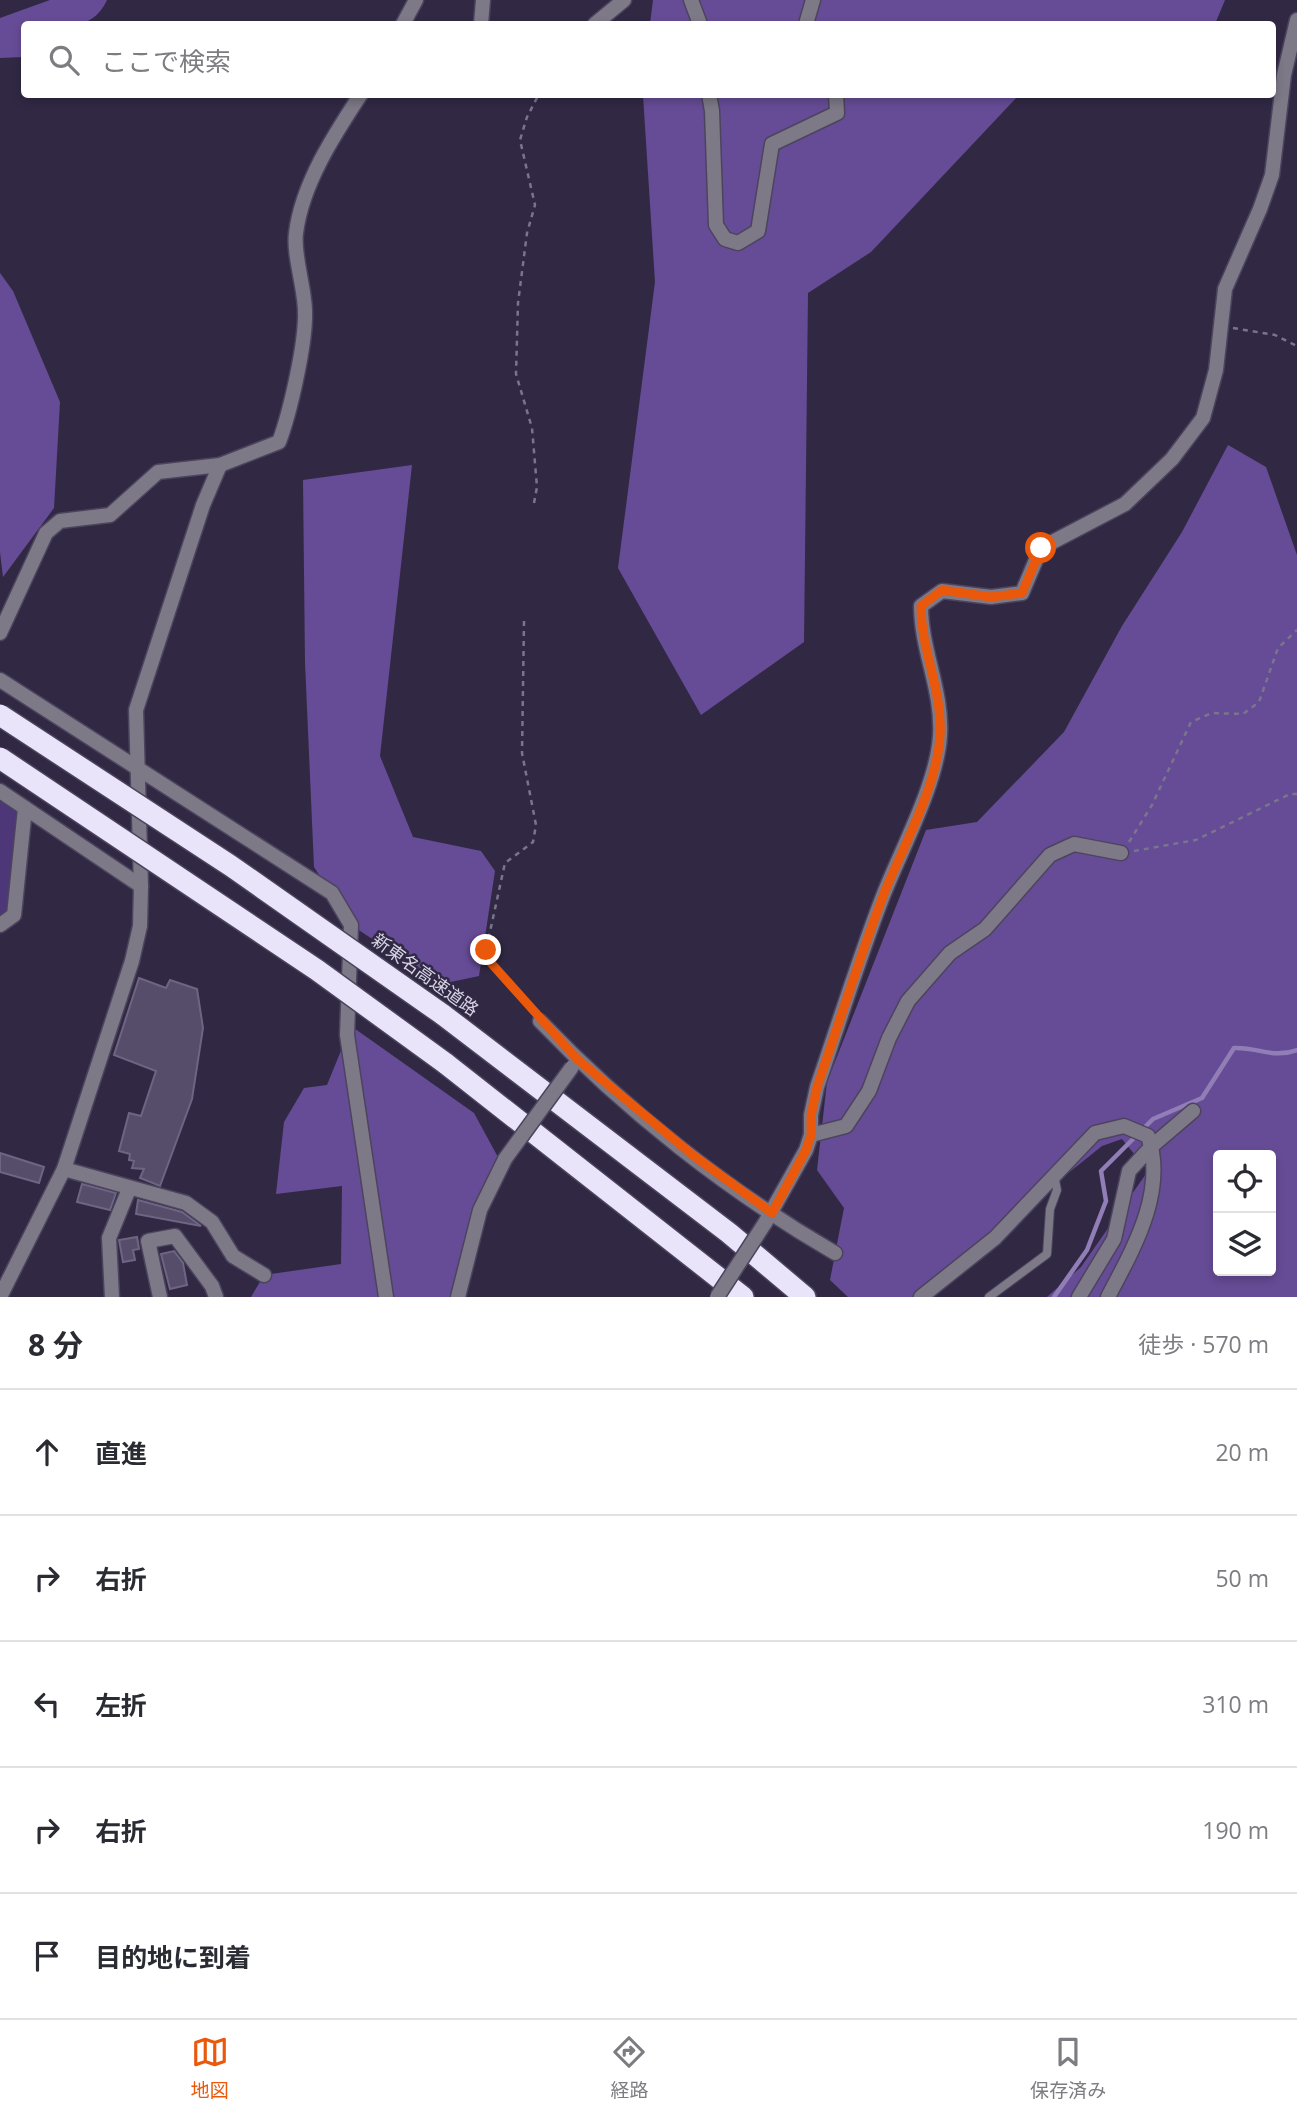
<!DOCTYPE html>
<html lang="ja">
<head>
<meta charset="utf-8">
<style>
	:root { --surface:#fff; --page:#f2f2f3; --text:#2b2b33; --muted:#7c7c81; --line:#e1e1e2; --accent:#ea580c }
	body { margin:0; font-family:"Open Sans","Noto Sans JP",sans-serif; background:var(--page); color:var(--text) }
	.controls { position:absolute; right:21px; bottom:21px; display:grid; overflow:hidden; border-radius:7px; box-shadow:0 4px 10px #0003 }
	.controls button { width:63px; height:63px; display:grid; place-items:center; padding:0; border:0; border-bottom:2px solid var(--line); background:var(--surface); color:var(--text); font:35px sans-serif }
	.stop { position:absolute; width:21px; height:21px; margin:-16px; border:5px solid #ea580c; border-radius:50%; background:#fff }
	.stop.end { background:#ea580c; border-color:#fff; box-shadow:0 2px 7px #0008 }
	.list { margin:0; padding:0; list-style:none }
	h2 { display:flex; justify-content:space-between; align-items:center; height:91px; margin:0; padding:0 28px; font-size:30px }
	h2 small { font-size:23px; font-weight:400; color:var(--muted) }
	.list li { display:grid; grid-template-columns:46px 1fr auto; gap:21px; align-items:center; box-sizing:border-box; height:126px; padding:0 28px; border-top:2px solid var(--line) }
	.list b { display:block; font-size:26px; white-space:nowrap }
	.list em { font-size:23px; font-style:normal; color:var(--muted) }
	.icon { flex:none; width:38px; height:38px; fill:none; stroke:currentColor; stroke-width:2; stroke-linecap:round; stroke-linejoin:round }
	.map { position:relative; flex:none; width:1297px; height:1297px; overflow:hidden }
	.search { position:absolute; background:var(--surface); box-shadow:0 4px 10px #0003; left:21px; right:21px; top:21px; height:77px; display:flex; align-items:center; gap:18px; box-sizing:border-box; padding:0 24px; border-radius:7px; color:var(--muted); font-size:26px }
	.sheet { height:721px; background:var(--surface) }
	nav { display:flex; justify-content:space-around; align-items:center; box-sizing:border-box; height:98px; border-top:2px solid var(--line); background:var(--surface); font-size:19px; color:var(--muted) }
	nav a { display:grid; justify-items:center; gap:4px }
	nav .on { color:var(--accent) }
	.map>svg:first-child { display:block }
</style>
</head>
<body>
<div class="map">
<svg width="1297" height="1297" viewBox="0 0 1297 1297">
	<rect width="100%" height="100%" fill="#312944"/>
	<path fill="#4e3778" d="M0,795L23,811L14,907L0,920Z"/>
	<g fill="#664c96" fill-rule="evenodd">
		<path d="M50,0H107C91,35 58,24 24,24V57L0,58V18Z"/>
		<path d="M653,0H1225L1215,24L1093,21L1089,24H650Z"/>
		<path d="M643,95H1019L871,252L808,293L804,642L701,715L618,568L655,282Z"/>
		<path d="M0,273L13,291L60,402L54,508L3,577L0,552Z"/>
		<path d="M1228,445L1266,467L1297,555V1297H1047L1081,1267L1148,1171L1122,1139L1102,1146L914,1297H848L830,1280L844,1208L817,1170L827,1082L926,830L977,822L1064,732L1122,626L1182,532ZM1218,1155H1271V1271H1218Z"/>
		<path d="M412,465L380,756L413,837L481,851L495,871L479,976L441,984L351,925L314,867L305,662L303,480Z"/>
		<path d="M351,1026L474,1113L499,1159L461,1297H251L264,1275L341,1264L342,1186L276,1194L284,1122L304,1088L327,1085Z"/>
	</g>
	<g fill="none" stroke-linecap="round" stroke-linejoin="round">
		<path stroke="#917eb7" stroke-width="4.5" d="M1054,1297L1087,1250L1106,1201L1101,1171L1153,1119L1202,1098L1234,1048C1259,1047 1272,1059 1297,1050"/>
	</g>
	<g fill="#564d6a" stroke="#6e6584" stroke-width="2">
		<path d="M139,978L166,988L170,980L197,989L203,1028L192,1099L160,1186L140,1178L144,1169L132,1168L134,1161L129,1160L130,1154L119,1151L129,1113L141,1116L156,1071L114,1055Z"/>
		<path d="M0,1153L44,1167L39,1183L0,1172Z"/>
		<path d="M82,1184L116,1193L110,1210L77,1202Z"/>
		<path d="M138,1200L182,1212L201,1226L136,1214Z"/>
		<path d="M137,1237L139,1249L133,1250L135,1260L123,1262L119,1240Z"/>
		<path d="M174,1251L183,1263L187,1285L170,1289L161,1254Z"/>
	</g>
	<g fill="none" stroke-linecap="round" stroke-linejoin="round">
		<defs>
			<path id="service" d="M989,1297L1047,1254L1050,1209L1057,1190L1054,1175"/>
			<g id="minor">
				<path d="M691,0L700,24"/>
				<path d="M403,24L416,0"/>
				<path d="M481,24L483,0"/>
				<path d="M595,24L624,0"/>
				<path d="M806,24L813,0"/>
				<path d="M709,94L712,111L716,225L725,239L738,243L758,231L772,144L837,113L836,94"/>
				<path d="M0,633L46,533L60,521L110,515L158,472L220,465L279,442C290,413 306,343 305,312C305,288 293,255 296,233C302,184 334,135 361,94"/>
				<path d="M0,680L332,893L351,925L347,1035L386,1297"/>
				<path d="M0,791L141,886"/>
				<path d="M0,925L14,915L25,808"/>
				<path d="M540,1021C625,1110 728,1191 835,1253"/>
				<path d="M811,1135L846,1126L869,1091L889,1038L908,1001L950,953L985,929L1050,855L1074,844L1121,853"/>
				<path d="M64,1169L186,1203L212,1222L233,1256L264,1275"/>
				<path d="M765,1223L806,1150L811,1135V1115L817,1087C839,1023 859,958 883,896C901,850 937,784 940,736C943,691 921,650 921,606L942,591L991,597L1022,593L1041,548L1125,504L1172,459L1203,418L1216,370L1225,289L1260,209L1272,175L1284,75L1297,20"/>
				<path d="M0,1297L64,1169L132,961L140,926L141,886L136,710L203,505L220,465"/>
				<path d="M112,1297L109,1238L129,1189"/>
				<path d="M160,1297L148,1241L175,1236L212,1286L216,1297"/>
				<path d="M458,1297L480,1210L505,1159"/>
				<path d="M1079,1297L1114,1239L1129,1171L1152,1146L1193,1111"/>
			</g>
			<path id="tertiary" d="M921,1297L995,1238L1095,1133L1124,1126L1148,1136C1167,1192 1133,1249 1108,1297"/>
			<g id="motorway">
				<path d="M442,1014L729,1233L805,1297"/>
				<path d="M445,1063L743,1297"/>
			</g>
		</defs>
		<use href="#service" stroke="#4c445e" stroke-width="10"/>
		<use href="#minor" stroke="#4c445e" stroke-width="17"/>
		<use href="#tertiary" stroke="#4c445e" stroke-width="17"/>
		<use href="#motorway" stroke="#4c445e" stroke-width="24"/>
		<g stroke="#7b758b" stroke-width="2.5" stroke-dasharray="5 5" stroke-linecap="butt">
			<path d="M1233,328L1275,335L1297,346"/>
			<path d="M534,503L537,487L532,428L516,374L518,303L527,233L535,205L520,140L527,117L539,94"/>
			<path d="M524,621L522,753L536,825L533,842L505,863L486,950L491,963L532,1011"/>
			<path d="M1129,842L1152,805L1191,722L1212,713L1243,714L1259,702L1278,648L1297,630"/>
			<path d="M1134,851L1196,840L1290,794H1297"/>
		</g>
		<use href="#service" stroke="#7d7987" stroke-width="8"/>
		<use href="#minor" stroke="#7d7987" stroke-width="14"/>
		<use href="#tertiary" stroke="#7d7987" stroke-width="14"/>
		<use href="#motorway" stroke="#eae4fa" stroke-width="21"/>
		<defs>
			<g id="minor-bridge">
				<path d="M505,1159L572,1067"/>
				<path d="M717,1297L765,1223"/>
			</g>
			<g id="motorway-bridge">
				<path d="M0,715L231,866L442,1014"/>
				<path d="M0,758L317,970L445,1063"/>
			</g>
		</defs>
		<use href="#minor-bridge" stroke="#4c445e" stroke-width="17" stroke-linecap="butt"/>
		<use href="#motorway-bridge" stroke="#4c445e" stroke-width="24" stroke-linecap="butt"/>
		<use href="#minor-bridge" stroke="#7d7987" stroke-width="14"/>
		<use href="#motorway-bridge" stroke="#eae4fa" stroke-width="21"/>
	</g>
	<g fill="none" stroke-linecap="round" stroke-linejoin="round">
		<path stroke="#ea580c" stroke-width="9" d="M486,950L491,963L577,1059L694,1156L772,1213L806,1150L811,1135V1115L817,1087C840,1021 860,955 885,891C904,845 937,786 940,736C943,691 921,651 921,606L942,590L991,597L1022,593L1041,548"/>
	</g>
	<g text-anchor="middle" stroke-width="5" stroke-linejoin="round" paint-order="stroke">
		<g font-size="18" fill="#d7d3e4" stroke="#312944">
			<text transform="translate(425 975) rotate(36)" y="6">新東名高速道路</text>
		</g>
	</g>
</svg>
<div class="controls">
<button><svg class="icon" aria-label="locate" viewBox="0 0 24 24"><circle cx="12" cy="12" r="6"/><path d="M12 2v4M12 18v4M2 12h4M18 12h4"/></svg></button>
<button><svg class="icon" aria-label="layers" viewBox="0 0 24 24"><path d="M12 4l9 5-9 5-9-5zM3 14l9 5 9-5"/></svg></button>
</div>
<div class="stop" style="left:1041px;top:548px"></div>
<div class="stop end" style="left:486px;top:950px"></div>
<div class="search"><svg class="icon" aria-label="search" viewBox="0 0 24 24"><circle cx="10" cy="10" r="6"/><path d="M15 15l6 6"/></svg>ここで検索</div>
</div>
<section class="sheet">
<h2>8 分<small>徒歩 · 570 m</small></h2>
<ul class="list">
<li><svg class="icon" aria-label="ahead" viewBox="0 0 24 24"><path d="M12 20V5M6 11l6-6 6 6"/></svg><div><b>直進</b></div><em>20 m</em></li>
<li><svg class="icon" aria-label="right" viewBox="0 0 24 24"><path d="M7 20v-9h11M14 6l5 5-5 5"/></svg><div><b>右折</b></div><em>50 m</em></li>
<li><svg class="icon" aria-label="left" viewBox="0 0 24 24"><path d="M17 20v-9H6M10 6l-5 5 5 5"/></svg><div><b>左折</b></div><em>310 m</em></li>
<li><svg class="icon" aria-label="right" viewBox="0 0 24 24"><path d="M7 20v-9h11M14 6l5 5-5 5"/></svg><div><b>右折</b></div><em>190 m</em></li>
<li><svg class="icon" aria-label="arrive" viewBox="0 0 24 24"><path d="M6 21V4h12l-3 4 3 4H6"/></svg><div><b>目的地に到着</b></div></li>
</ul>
</section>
<nav>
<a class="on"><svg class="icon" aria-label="map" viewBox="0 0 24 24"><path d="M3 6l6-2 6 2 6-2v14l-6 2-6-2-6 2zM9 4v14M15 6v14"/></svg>地図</a>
<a><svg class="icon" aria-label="directions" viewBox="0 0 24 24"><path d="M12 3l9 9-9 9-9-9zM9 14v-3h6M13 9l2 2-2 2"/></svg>経路</a>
<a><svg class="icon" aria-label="saved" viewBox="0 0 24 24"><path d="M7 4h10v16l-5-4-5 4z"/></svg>保存済み</a>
</nav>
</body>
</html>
